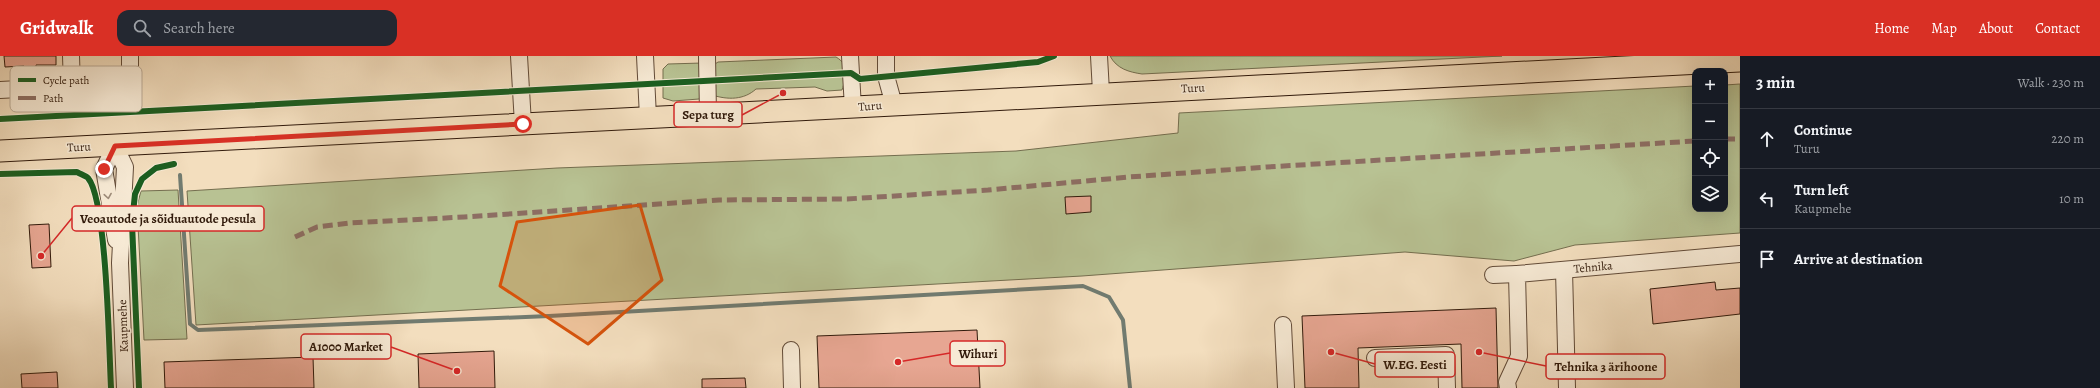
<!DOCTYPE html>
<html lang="en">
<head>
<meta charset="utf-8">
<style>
	:root { --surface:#171b24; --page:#242831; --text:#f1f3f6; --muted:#9ea1a6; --line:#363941; --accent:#d93025 }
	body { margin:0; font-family:Alegreya,serif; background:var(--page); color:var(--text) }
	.controls { position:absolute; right:12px; top:12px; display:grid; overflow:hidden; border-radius:8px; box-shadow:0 4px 16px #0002 }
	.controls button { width:36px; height:36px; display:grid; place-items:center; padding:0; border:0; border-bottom:1px solid var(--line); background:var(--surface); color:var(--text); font:20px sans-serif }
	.stop { position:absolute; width:12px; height:12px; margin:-9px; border:3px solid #d93025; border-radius:50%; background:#fff }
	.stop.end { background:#d93025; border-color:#fff; box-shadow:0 1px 4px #0008 }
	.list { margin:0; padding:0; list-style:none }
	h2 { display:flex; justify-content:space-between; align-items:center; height:52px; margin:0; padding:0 16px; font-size:17px }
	h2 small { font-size:13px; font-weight:400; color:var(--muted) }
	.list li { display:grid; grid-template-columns:26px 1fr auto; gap:12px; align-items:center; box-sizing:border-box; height:60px; padding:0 16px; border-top:1px solid var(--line) }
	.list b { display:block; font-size:15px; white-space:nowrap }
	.list p { margin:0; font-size:13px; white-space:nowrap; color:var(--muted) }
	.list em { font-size:13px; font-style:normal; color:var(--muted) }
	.icon { flex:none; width:22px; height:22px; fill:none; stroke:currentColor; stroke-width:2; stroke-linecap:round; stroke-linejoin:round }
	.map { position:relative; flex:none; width:1740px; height:332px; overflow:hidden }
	header { display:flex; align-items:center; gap:24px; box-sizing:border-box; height:56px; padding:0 20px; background:var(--accent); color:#fff }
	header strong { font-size:19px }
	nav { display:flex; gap:22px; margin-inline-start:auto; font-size:14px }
	.search { width:280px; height:36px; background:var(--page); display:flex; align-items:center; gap:10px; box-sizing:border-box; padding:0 14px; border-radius:12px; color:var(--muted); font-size:15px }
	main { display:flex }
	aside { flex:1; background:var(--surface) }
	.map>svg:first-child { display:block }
</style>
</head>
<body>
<header>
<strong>Gridwalk</strong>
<div class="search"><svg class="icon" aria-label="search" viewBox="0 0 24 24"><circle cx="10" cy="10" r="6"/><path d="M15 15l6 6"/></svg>Search here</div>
<nav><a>Home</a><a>Map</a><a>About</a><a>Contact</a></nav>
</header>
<main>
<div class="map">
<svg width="1740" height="332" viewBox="0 0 1740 332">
	<rect width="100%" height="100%" fill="#f3debe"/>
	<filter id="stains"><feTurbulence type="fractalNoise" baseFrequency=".005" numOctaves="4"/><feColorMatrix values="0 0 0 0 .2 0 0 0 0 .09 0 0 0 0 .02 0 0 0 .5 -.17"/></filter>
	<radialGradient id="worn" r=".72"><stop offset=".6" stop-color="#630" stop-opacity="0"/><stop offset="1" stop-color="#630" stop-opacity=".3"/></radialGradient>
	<g fill="#b8c293" stroke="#746e4f">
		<path d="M1110,0H1502L1142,18C1129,16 1117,13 1110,0Z"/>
		<path d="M836,1C850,9 846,21 842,34L827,35L815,31L756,33C744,44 728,44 712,39V10L718,6Z"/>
		<path d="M702,7L703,38L699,43L673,45L663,42V13L668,8Z"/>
		<path d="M1740,28V177L1575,189L1514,205L1405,196L1082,220L196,269L187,135L557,112L1016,95L1178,77L1179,57L1695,30V153H1725V29Z"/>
		<path d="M178,134L187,283L144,284L137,150L141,135Z"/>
	</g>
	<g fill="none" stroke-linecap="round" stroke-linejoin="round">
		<path stroke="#717b70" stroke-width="4" d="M180,119L190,268L198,274L549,260L1083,230L1109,241L1123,264L1130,332"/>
	</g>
	<g fill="#e7a692" stroke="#311a0b">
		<path d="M4,0H56V9H36V16H24V10L5,11Z"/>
		<path d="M1091,140V156L1066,158L1065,141Z"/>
		<path d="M49,168L51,211L32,212L29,169Z"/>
		<path d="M1715,226L1716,234L1740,232V258L1653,268L1650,233Z"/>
		<path d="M1496,252L1498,332H1462L1461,288L1358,292L1359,332H1305L1302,260Z"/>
		<path d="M977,274L980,332H819L817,280Z"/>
		<path d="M494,295L495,332H419L418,298Z"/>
		<path d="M313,301L314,332H165L164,306Z"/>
		<path d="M57,316L58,332H22L21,318Z"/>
		<path d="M745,322L746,332H702V323Z"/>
	</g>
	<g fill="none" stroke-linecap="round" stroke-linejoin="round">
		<defs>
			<g id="minor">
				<path d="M71,0L72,30"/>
				<path d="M519,0L523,68"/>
				<path d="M645,0L648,61"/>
				<path d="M707,0L708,58"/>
				<path d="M850,0L853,52"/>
				<path d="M886,0V20L894,49"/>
				<path d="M1099,0L1101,36"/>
				<path d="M0,34L130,27V0"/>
				<path d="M115,90L125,111L120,207L125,332"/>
				<path d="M115,90L104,113L116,184"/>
				<path d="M1564,214L1567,332"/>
				<path d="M1493,219L1517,218"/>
				<path d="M1283,269L1286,332"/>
				<path d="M791,294L792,332"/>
				<path d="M1375,302L1446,299L1447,332"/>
				<path d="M1508,332L1507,326L1519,300L1517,218L1740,198"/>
			</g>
			<path id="major" d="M0,95C580,67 1160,34 1740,5"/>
		</defs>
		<use href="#minor" stroke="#624b38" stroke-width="18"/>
		<use href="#major" stroke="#311a0b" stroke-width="23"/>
		<use href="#minor" stroke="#f7ead5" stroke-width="16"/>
		<use href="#major" stroke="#f3debe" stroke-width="21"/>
		<g stroke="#8d6e63" stroke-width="5" stroke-dasharray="10 5" stroke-linecap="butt">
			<path d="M1725,83H1740"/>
			<path d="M295,181L317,171L350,167L464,161L719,144L847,143L988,134L1129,121L1267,111L1695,85"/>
		</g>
		<defs>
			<g id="cycleway">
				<path d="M0,63L851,17L860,23L1038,6L1054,0"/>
				<path d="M0,118L77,116C80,118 86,120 88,122C107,144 109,296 111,332"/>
				<path d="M139,332L132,167L135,138L142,123L156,112L174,108"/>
			</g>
		</defs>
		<use href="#cycleway" stroke="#f7ead5" stroke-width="8"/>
		<use href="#cycleway" stroke="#1b5e20" stroke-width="6"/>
	</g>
	<defs><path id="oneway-chevron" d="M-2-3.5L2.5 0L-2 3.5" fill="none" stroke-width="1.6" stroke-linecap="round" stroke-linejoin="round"/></defs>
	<use stroke="#9e8c7a" href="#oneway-chevron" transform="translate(108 140) rotate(81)"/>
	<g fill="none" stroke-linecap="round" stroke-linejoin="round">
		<path stroke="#d93025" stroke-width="5" d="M104,113L115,90L523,68"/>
	</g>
	<path fill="#d6530c" fill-opacity="0.2" stroke="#d6530c" stroke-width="3" stroke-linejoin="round" d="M640,149L662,224L588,288L500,230L517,166Z"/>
	<g text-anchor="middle" stroke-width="3" stroke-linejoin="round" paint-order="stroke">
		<g font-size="12" fill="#311a0b" stroke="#f7ead5">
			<text transform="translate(1193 32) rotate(-3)" y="4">Turu</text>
			<text transform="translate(870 50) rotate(-4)" y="4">Turu</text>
			<text transform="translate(79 91) rotate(-3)" y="4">Turu</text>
			<text transform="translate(1593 211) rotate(-5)" y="4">Tehnika</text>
			<text transform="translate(123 270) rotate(-92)" y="4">Kaupmehe</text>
		</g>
	</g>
	<rect x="10" y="10" width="132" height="46" rx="6" fill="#f7ead5" stroke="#bcac98" stroke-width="1"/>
	<rect x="18" y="22" width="18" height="4" fill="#1b5e20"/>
	<rect x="18" y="40" width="18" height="4" fill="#8d6e63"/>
	<g font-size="11" fill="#311a0b">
		<text x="43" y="28">Cycle path</text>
		<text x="43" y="46">Path</text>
	</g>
	<path fill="none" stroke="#d62828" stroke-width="1.5" d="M783 37L742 59M41 200L72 162M457 315L391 291M898 306L950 297M1331 296L1375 308M1479 296L1546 310"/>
	<g fill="#d62828" stroke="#f7ead5" stroke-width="1.5">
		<circle cx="783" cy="37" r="4"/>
		<circle cx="41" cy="200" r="4"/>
		<circle cx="457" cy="315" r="4"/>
		<circle cx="898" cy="306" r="4"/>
		<circle cx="1331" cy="296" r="4"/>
		<circle cx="1479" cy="296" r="4"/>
	</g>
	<g fill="#f7ead5" stroke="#d62828" stroke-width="1.5">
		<rect x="674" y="46" width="68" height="25" rx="4"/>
		<rect x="72" y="150" width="192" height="25" rx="4"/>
		<rect x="301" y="278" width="90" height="25" rx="4"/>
		<rect x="950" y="285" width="55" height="25" rx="4"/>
		<rect x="1375" y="296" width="80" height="25" rx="4"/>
		<rect x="1546" y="298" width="119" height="25" rx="4"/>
	</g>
	<g font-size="13" text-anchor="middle" font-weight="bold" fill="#311a0b">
		<text x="708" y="63">Sepa turg</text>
		<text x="168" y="167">Veoautode ja sõiduautode pesula</text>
		<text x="346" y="295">A1000 Market</text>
		<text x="978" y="302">Wihuri</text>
		<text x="1415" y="313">W.EG. Eesti</text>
		<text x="1606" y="315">Tehnika 3 ärihoone</text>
	</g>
	<rect width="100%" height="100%" filter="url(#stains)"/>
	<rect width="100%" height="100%" fill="url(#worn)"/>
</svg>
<div class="controls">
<button>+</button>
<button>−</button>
<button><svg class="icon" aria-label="locate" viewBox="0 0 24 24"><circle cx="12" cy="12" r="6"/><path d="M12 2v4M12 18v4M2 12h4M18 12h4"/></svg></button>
<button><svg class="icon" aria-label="layers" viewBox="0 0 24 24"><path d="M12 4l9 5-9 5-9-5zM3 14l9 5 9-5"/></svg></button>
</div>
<div class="stop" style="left:523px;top:68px"></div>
<div class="stop end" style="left:104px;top:113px"></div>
</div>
<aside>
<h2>3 min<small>Walk · 230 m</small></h2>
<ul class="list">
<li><svg class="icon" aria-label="ahead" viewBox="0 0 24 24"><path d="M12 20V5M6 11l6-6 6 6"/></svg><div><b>Continue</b><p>Turu</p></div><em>220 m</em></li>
<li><svg class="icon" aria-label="left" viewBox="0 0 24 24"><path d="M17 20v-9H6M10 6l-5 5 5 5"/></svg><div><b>Turn left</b><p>Kaupmehe</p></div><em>10 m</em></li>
<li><svg class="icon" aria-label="arrive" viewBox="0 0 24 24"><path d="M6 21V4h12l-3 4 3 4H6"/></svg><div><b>Arrive at destination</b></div></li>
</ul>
</aside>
</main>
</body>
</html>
